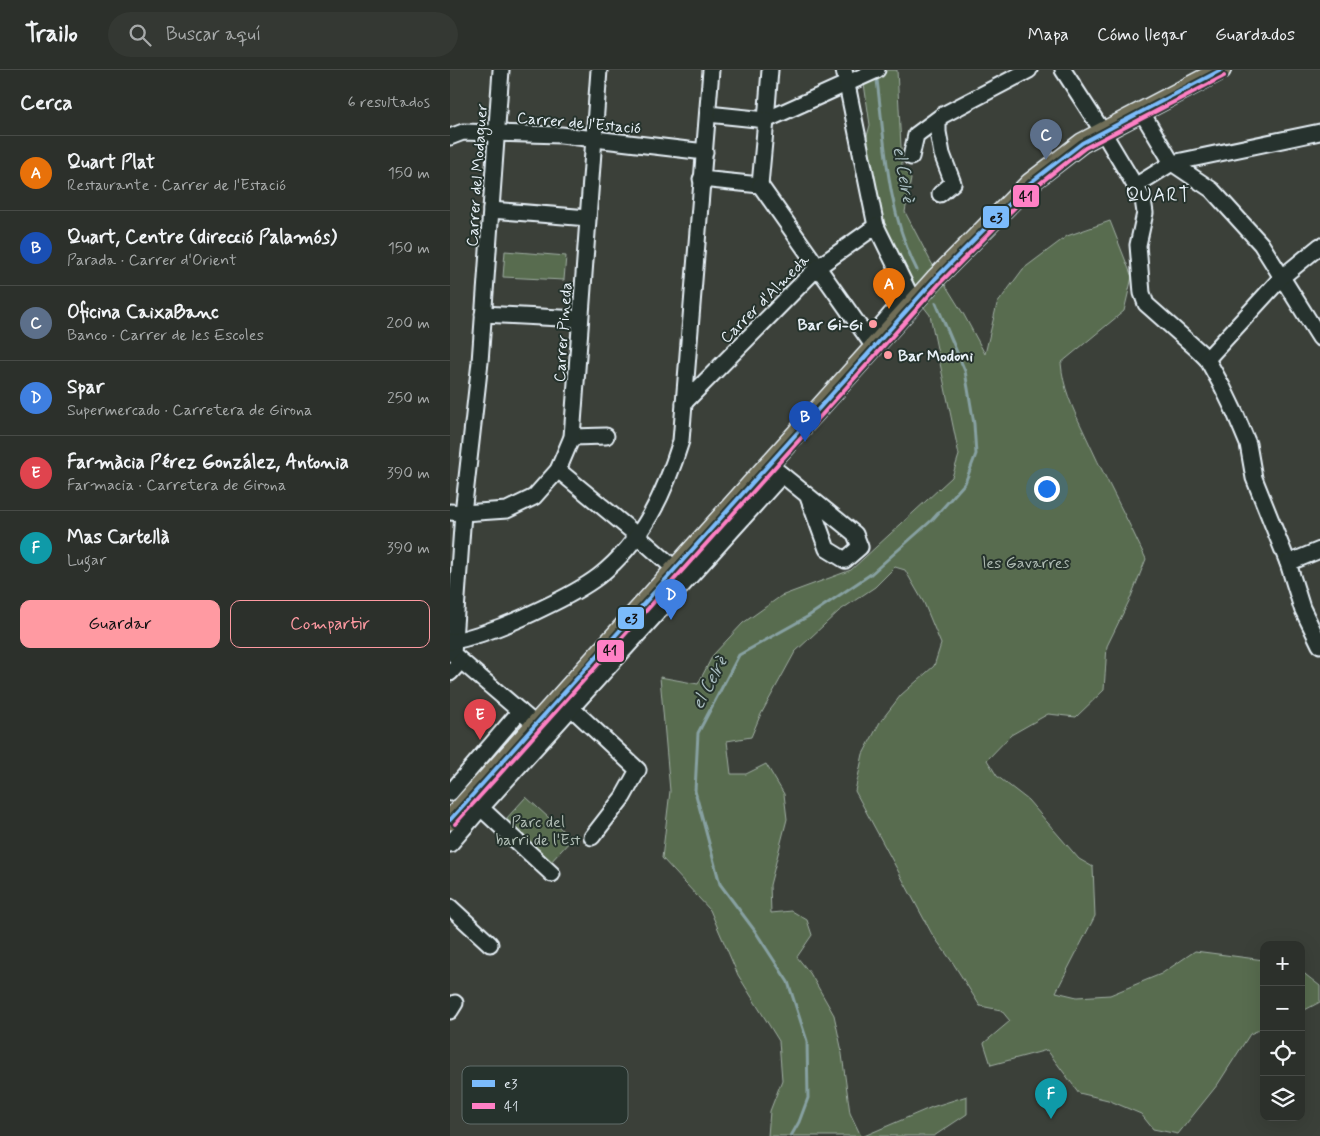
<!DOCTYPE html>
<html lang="es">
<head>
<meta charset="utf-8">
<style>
	:root { --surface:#2c302b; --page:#343833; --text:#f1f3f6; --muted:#a6a9a9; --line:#484b47; --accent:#ff9aa2 }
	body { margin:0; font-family:Mynerve,sans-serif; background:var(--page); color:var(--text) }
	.controls { position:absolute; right:15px; bottom:15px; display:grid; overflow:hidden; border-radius:10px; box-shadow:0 5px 20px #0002 }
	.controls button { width:45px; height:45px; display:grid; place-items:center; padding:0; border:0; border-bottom:1px solid var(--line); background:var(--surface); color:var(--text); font:25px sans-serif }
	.you { position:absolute; left:596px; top:418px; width:18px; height:18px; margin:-12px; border:4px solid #fff; border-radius:50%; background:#1a73e8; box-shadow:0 0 0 8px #1a73e833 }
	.badge { display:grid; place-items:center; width:32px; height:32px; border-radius:50%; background:var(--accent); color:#fff; font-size:16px; font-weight:700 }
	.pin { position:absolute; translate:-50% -41px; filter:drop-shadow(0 1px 2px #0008) }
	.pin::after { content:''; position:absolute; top:26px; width:18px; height:15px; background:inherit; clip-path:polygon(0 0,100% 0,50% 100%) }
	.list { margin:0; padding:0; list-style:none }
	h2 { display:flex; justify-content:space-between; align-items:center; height:65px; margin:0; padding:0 20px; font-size:21px }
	h2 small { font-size:16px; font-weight:400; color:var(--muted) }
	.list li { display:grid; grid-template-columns:32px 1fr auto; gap:15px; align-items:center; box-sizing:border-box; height:75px; padding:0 20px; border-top:1px solid var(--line) }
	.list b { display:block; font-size:19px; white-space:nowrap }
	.list p { margin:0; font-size:16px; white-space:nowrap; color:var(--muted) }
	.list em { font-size:16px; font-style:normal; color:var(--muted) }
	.actions { display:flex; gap:10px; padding:15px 20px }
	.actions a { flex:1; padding:11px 0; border:1px solid var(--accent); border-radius:10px; text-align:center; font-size:18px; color:var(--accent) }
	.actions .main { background:var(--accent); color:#111 }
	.icon { flex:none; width:28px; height:28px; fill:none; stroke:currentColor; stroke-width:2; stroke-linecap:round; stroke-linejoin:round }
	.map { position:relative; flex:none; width:870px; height:1066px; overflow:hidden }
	header { display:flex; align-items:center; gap:30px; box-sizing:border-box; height:70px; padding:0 25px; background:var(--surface); border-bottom:1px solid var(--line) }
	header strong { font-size:24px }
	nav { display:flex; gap:28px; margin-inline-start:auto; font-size:18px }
	.search { width:350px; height:45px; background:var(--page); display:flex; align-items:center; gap:12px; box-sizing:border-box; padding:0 18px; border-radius:28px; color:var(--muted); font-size:19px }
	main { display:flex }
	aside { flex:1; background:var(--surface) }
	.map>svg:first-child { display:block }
</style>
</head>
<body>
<header>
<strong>Trailo</strong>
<div class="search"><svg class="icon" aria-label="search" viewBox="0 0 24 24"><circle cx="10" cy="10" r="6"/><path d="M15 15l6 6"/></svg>Buscar aquí</div>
<nav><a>Mapa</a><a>Cómo llegar</a><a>Guardados</a></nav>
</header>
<main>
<aside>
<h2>Cerca<small>6 resultados</small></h2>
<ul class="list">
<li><span class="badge" style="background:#e8710a">A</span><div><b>Quart Plat</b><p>Restaurante · Carrer de l'Estació</p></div><em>150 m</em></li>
<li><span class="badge" style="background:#1a4fb4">B</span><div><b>Quart, Centre (direcció Palamós)</b><p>Parada · Carrer d'Orient</p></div><em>150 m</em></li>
<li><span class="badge" style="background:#5c6f8a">C</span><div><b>Oficina CaixaBanc</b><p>Banco · Carrer de les Escoles</p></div><em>200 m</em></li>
<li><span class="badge" style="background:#3f7fe0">D</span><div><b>Spar</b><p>Supermercado · Carretera de Girona</p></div><em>250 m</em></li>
<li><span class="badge" style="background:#e0444e">E</span><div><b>Farmàcia Pérez González, Antonia</b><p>Farmacia · Carretera de Girona</p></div><em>390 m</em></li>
<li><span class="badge" style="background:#0f9aa8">F</span><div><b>Mas Cartellà</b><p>Lugar</p></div><em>390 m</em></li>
</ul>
<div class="actions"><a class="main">Guardar</a><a>Compartir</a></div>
</aside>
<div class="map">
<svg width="870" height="1066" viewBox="0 0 870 1066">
	<rect width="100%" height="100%" fill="#3b4039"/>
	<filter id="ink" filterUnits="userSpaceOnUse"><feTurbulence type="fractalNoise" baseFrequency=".02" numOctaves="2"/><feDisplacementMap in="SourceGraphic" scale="10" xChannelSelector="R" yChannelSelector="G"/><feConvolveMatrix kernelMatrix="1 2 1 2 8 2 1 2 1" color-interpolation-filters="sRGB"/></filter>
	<g filter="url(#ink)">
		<g fill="#596c4f" stroke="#a0aea4">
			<path d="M412,0H447L452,96L461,109L455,142L481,192L514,245L535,284L547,234L573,199L617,166L660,151L682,207L674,241L611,293C613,317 622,337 632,358C652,403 676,445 696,489L680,529L657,576L654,620L626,647L598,644L561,665L537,690L547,706L578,730L629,789L643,797L645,846L606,922L627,927L660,925L711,904L745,881L814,890V958L800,964L768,1014L728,1064L703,1059L691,1044L658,1030L629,1023L597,980L541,995L534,973L560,951L551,940L530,936L503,893L482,864L405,721L413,684L430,652L451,625L484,596L491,574L474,533L455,500L445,497L425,517L389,541L345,582L310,646L301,667L277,671L281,704H296L316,694L334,724L337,749L320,815L321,843L342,841L357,850L362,865L347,887L360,903L384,945L391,977L400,1043L411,1066H318L320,1041L332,1010L329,971L288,905L260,840L212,788L220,721L210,607L248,614L263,585L293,553L331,526L401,500L502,407L509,385L480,245L459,218L433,159L413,81L420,55Z"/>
			<path d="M55,181L116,186L114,210L53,207Z"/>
			<path d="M76,727L122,769L99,794L55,750Z"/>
			<path d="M851,901L870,916V932L851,942Z"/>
			<path d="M517,1026V1044L484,1066H414L482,1037Z"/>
		</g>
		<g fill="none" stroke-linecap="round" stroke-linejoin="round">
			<g stroke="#87a1a2" stroke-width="3">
				<path d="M427,10C435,73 437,142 467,200"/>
				<path d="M341,1066L349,1052L358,1028L357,971L338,912L305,861L270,814L245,721L248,663L289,585L357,547L421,504L482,450L515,413L526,384L524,354L515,301L486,233"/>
			</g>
			<defs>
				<g id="minor">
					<path d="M51,0L30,292L13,443L3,584L85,654"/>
					<path d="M320,0L316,50L427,0"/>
					<path d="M394,0L426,156L459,223L423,265"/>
					<path d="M613,0L653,62L693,129L695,143L688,175L692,223L696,234L749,281L757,289L773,318L785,343L798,374L804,408L838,493L852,538L870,575"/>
					<path d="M691,41L722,93L762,120L811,174L870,268"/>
					<path d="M258,44L316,50L310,115"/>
					<path d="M488,49V62L492,84L503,113L490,124"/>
					<path d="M0,67L13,62L111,65L255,82"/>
					<path d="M461,87L466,65L493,45L579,0"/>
					<path d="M251,109L310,115"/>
					<path d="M310,115L424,277"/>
					<path d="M685,116L722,93L870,62"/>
					<path d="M41,140L138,148"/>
					<path d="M33,244L130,249"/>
					<path d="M757,289L832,207L870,176"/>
					<path d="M234,333L368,197L426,156"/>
					<path d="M122,367L156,366"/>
					<path d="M325,399L405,464L410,477L395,490L377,479L358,427"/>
					<path d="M108,400L183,462L233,506"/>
					<path d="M0,442L13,443L57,440L84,427L108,400L122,367L149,0"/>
					<path d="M838,493L870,480"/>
					<path d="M0,572C33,565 63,553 93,538C112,529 132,519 149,506C193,471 215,423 231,371L261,0"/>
					<path d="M0,603L11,591"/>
					<path d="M114,631L188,700L173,727L142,767"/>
					<path d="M0,723L70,641"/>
					<path d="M31,738L102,804"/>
					<path d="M0,774L31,738L332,405"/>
					<path d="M0,837L40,874"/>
					<path d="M0,941L5,933"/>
				</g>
				<path id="major" d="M0,750L485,209L580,113L632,73L771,0"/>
			</defs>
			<use href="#minor" stroke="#e8f1f8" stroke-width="19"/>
			<use href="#major" stroke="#e8f1f8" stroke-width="22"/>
			<use href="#minor" stroke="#26332d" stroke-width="15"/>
			<use href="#major" stroke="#706e59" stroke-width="19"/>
			<defs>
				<path id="bus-1" d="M0,750L485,209L580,113L632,73L771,0"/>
				<path id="bus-2" d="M5,754L490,213L584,118L635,78L774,6"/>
			</defs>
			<use href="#bus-1" stroke="#26332d" stroke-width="8"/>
			<use href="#bus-2" stroke="#26332d" stroke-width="8"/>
			<use href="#bus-1" stroke="#7bbbfb" stroke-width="4"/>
			<use href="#bus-2" stroke="#ff80c5" stroke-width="4"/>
		</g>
	</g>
	<g fill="#ff9aa2" stroke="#26332d" stroke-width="2">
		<circle cx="423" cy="254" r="5"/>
		<circle cx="438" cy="285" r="5"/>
	</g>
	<g text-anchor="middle" stroke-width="4" stroke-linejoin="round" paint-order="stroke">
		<g font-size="16" fill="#e8f1f8" stroke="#26332d">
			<text transform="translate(129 52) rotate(5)" y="6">Carrer de l'Estació</text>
			<text transform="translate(26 105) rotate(-86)" y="6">Carrer del Modaguer</text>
			<text transform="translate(314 228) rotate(-45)" y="6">Carrer d'Almeda</text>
			<text transform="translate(112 262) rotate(-86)" y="6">Carrer Pineda</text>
		</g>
		<g font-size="16" font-weight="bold" fill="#e8f1f8" stroke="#26332d" text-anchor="end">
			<text x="413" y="260">Bar Gi-Gi</text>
			<text x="448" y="291" text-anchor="start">Bar Modoni</text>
		</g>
		<g font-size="16" fill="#afbcb4" stroke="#26332d">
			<text x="576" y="498">les Gavarres</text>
			<text x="88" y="757">Parc del<tspan x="88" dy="18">barri de l'Est</tspan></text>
		</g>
		<g font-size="18" font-style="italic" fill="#a7bbbf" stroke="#26332d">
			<text transform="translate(454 104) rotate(80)" y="6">el Celrè</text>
			<text transform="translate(259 613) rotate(-62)" y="6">el Celrè</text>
		</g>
		<g font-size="19" letter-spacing="1" fill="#e8f1f8" stroke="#26332d">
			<text x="708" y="131">QUART</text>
		</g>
	</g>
	<rect x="12" y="996" width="166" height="58" rx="8" fill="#26332d" stroke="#606c6a" stroke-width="1"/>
	<rect x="22" y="1010" width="23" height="7" fill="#7bbbfb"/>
	<rect x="22" y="1033" width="23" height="6" fill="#ff80c5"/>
	<g font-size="14" fill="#e8f1f8">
		<text x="54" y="1018">e3</text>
		<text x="54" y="1041">41</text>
	</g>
	<g stroke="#26332d" stroke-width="2">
		<rect x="562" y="114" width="28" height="24" rx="5" fill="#ff80c5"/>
		<rect x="532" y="135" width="28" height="24" rx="5" fill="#7bbbfb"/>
		<rect x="167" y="536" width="28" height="24" rx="5" fill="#7bbbfb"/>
		<rect x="146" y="569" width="29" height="24" rx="5" fill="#ff80c5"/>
	</g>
	<g font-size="14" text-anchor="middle" font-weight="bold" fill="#111">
		<text x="576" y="131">41</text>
		<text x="546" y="152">e3</text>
		<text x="181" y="553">e3</text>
		<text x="160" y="585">41</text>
	</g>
</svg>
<div class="controls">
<button>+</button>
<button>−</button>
<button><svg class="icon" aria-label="locate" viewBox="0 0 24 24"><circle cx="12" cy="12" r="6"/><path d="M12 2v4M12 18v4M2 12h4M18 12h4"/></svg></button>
<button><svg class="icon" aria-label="layers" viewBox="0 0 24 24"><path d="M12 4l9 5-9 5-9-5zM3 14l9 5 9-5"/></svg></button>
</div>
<div class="you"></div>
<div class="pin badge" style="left:439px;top:239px;background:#e8710a">A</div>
<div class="pin badge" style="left:355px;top:372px;background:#1a4fb4">B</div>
<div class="pin badge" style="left:596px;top:90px;background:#5c6f8a">C</div>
<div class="pin badge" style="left:221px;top:550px;background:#3f7fe0">D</div>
<div class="pin badge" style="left:30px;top:670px;background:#e0444e">E</div>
<div class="pin badge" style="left:601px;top:1049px;background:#0f9aa8">F</div>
</div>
</main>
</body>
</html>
